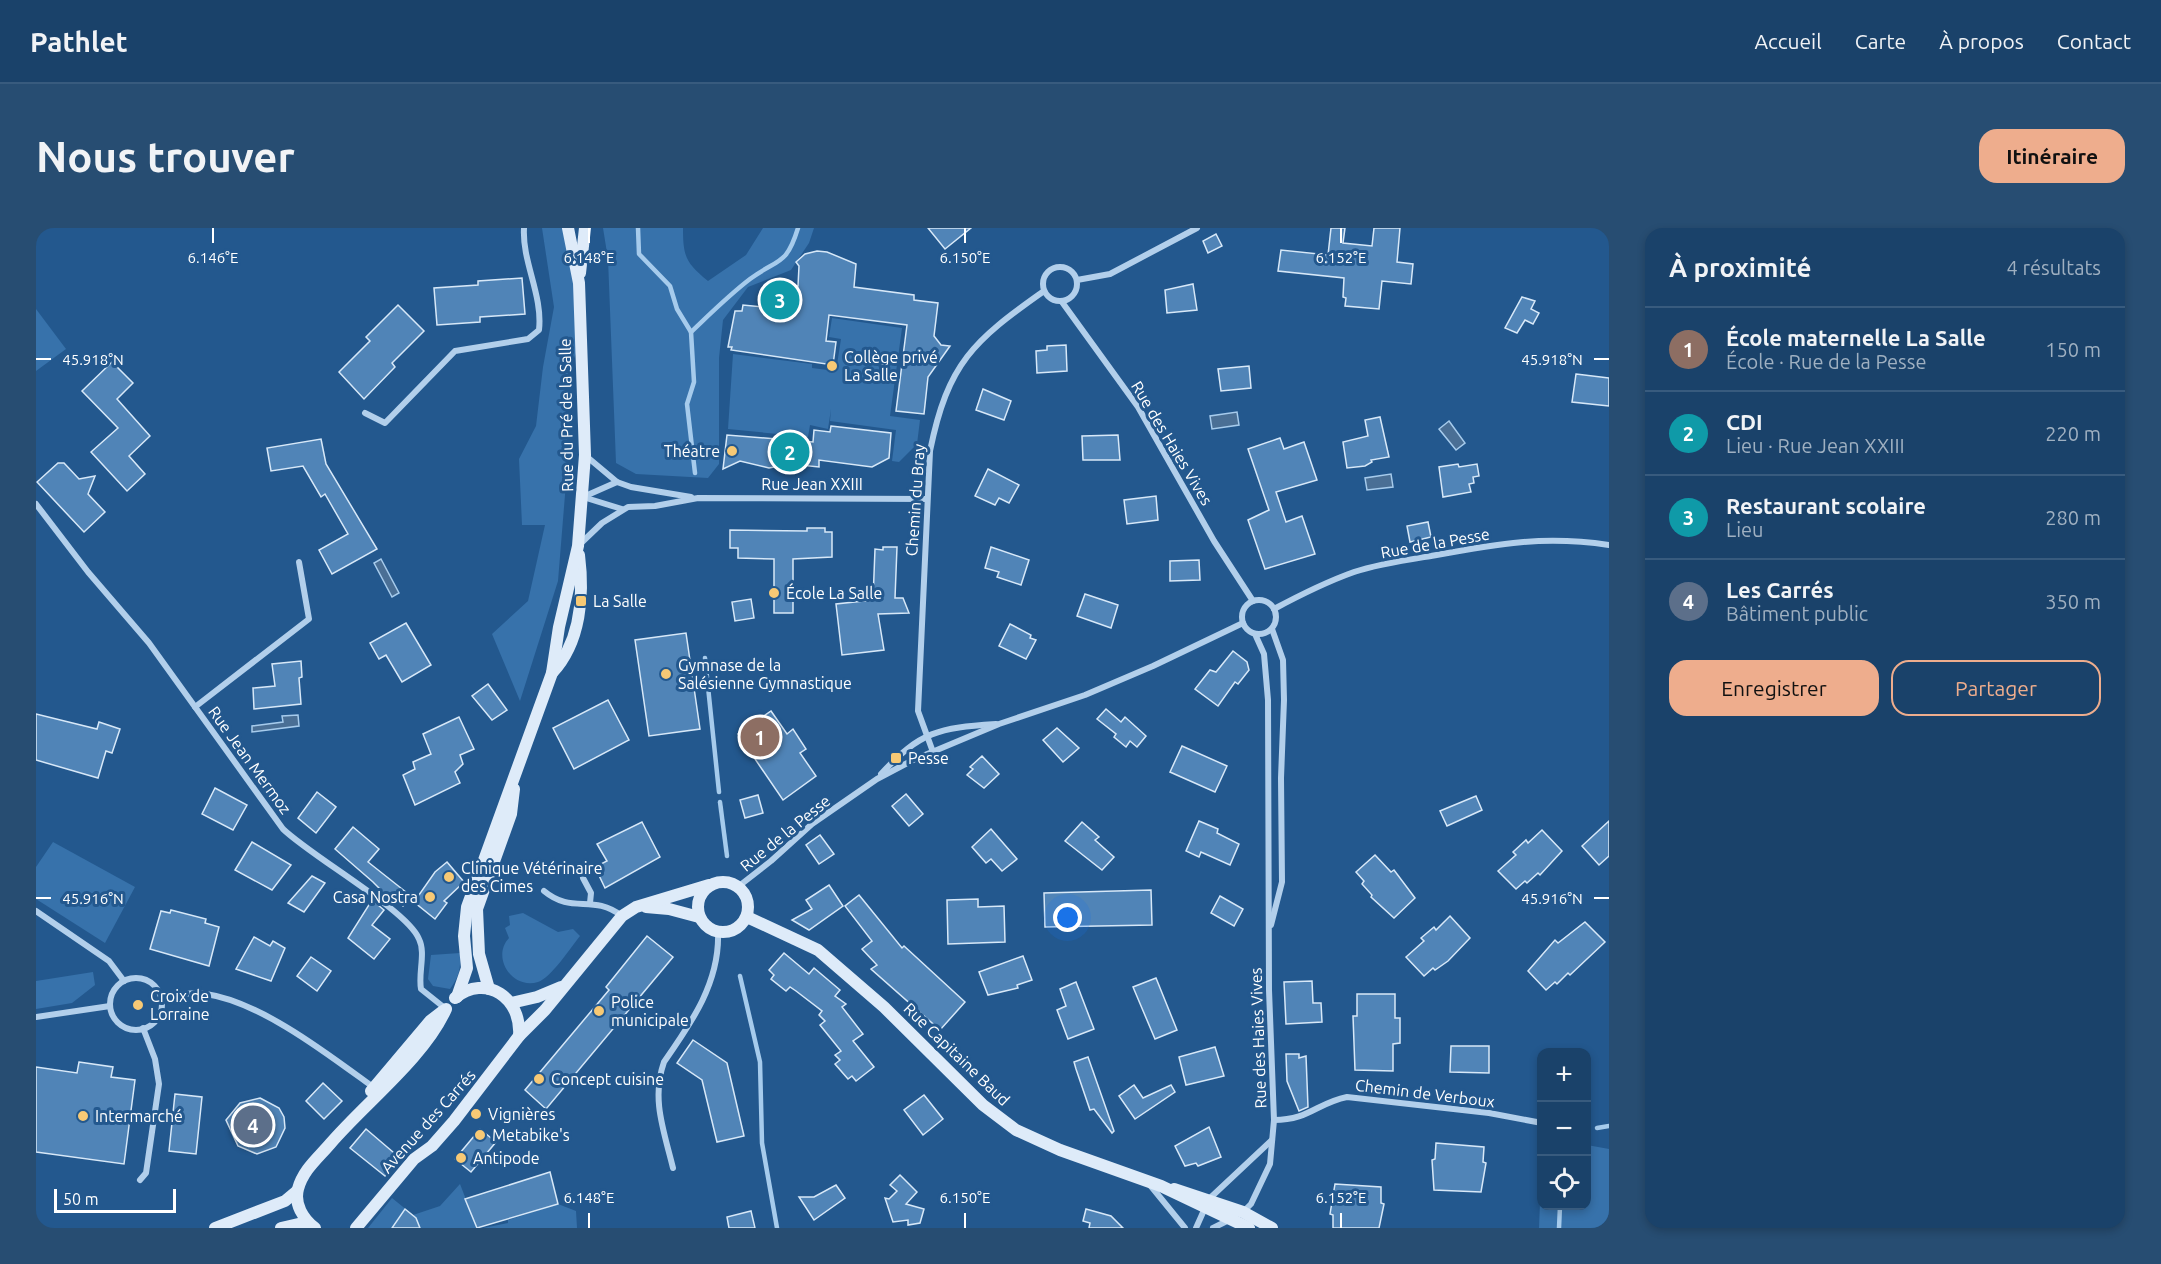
<!DOCTYPE html>
<html lang="fr">
<head>
<meta charset="utf-8">
<style>
	:root { --surface:#1a426a; --page:#274d72; --text:#f1f3f6; --muted:#9fb0c1; --line:#385b7e; --accent:#eead8d }
	body { margin:0; font-family:Ubuntu,sans-serif; background:var(--page); color:var(--text) }
	.controls { position:absolute; right:18px; bottom:18px; display:grid; overflow:hidden; border-radius:12px; box-shadow:0 3px 9px #0003 }
	.controls button { width:54px; height:54px; display:grid; place-items:center; padding:0; border:0; border-bottom:2px solid var(--line); background:var(--surface); color:var(--text); font:30px sans-serif }
	.scale { position:absolute; left:18px; bottom:15px; width:122px; box-sizing:border-box; padding-left:6px; border:3px solid #fff; border-top:0; font-size:16px; line-height:21px; white-space:nowrap; color:#fff; -webkit-text-stroke:4px #23588e; paint-order:stroke }
	.you { position:absolute; left:1032px; top:690px; width:21px; height:21px; margin:-15px; border:4px solid #fff; border-radius:50%; background:#1a73e8; box-shadow:0 0 0 9px #1a73e833 }
	.badge { display:grid; place-items:center; width:39px; height:39px; border-radius:50%; background:var(--accent); color:#fff; font-size:20px; font-weight:700 }
	.pin { position:absolute; translate:-50% -50%; border:3px solid #fff; box-shadow:0 2px 6px #0006 }
	.list { margin:0; padding:0; list-style:none }
	h2 { display:flex; justify-content:space-between; align-items:center; height:78px; margin:0; padding:0 24px; font-size:26px }
	h2 small { font-size:20px; font-weight:400; color:var(--muted) }
	.list li { display:grid; grid-template-columns:39px 1fr auto; gap:18px; align-items:center; box-sizing:border-box; height:84px; padding:0 24px; border-top:2px solid var(--line) }
	.list b { display:block; font-size:22px; white-space:nowrap }
	.list p { margin:0; font-size:20px; white-space:nowrap; color:var(--muted) }
	.list em { font-size:20px; font-style:normal; color:var(--muted) }
	.actions { display:flex; gap:12px; padding:18px 24px }
	.actions a { flex:1; padding:14px 0; border:2px solid var(--accent); border-radius:18px; text-align:center; font-size:21px; color:var(--accent) }
	.actions .main { background:var(--accent); color:#111 }
	.icon { flex:none; width:33px; height:33px; fill:none; stroke:currentColor; stroke-width:2; stroke-linecap:round; stroke-linejoin:round }
	.map { position:relative; flex:none; width:1573px; height:1000px; overflow:hidden; border-radius:18px }
	header { display:flex; align-items:center; gap:36px; box-sizing:border-box; height:84px; padding:0 30px; background:var(--surface); border-bottom:2px solid var(--line) }
	header strong { font-size:28px }
	nav { display:flex; gap:33px; margin-inline-start:auto; font-size:21px }
	.intro { display:flex; align-items:center; justify-content:space-between; box-sizing:border-box; height:144px; padding:0 36px }
	h1 { margin:0; font-size:42px }
	.button { padding:15px 27px; border-radius:18px; background:var(--accent); color:#111; font-size:21px; font-weight:700 }
	main { display:flex; gap:36px; padding:0 36px }
	aside { flex:1; background:var(--surface); border-radius:18px; box-shadow:0 3px 9px #0003 }
	.map>svg:first-child { display:block }
</style>
</head>
<body>
<header>
<strong>Pathlet</strong>
<nav><a>Accueil</a><a>Carte</a><a>À propos</a><a>Contact</a></nav>
</header>
<div class="intro"><h1>Nous trouver</h1><a class="button">Itinéraire</a></div>
<main>
<div class="map">
<svg width="1573" height="1000" viewBox="0 0 1573 1000">
	<rect width="100%" height="100%" fill="#23588e"/>
	<g fill="#3772ab">
		<path d="M506,0H533L541,41V122L529,155L532,230L522,353L484,473L456,406L492,373L509,297H486L483,231L500,198L507,139L518,79Z"/>
		<path d="M567,0H647C647,29 650,35 672,53L710,27L727,0H778L773,15L755,42L712,59L687,92L683,130V236L672,250L600,246L580,235L572,31Z"/>
		<path d="M0,81L30,121L0,143Z"/>
		<path d="M796,90L866,100L854,188L884,192L881,216L863,234L856,233L860,202L794,193L795,181L792,201L774,197L772,209L692,201L697,126L776,136V140L800,143L805,111L793,109Z"/>
		<path d="M17,614L99,659L69,715L0,671V639Z"/>
		<path d="M487,685L522,704L537,701L544,708C535,719 515,750 502,754C476,762 455,729 473,710L469,700L474,697L473,688Z"/>
		<path d="M424,725C425,740 423,749 414,761L397,758L392,751L395,727Z"/>
		<path d="M57,744L59,757L36,775L0,781V753Z"/>
		<path d="M1551,917L1573,921V995L1570,1000H1503L1505,949L1506,978H1550Z"/>
		<path d="M424,956L441,1000H332L356,970L377,987L404,978Z"/>
		<path d="M522,976L540,983L541,1000H447L472,995V992Z"/>
	</g>
	<g fill="#4a6f95" stroke="#a6cbec" stroke-width="1.5">
		<path d="M1201,184L1203,197L1176,201L1174,188Z"/>
		<path d="M1413,193L1429,215L1420,222L1403,201Z"/>
		<path d="M1355,246L1357,259L1331,262L1329,250Z"/>
		<path d="M345,331L363,365L356,369L338,335Z"/>
		<path d="M262,487L263,498L216,504V498L247,494L246,488Z"/>
	</g>
	<g fill="none" stroke-linecap="round" stroke-linejoin="round">
		<g stroke="#a6cbec" stroke-width="4.5">
			<path d="M602,0L603,26L634,58L641,81L655,104L658,154L651,176L659,245"/>
			<path d="M655,104C674,86 693,67 714,51C742,30 750,39 762,0"/>
			<path d="M669,430L683,564"/>
			<path d="M684,574L691,628"/>
			<path d="M704,748L724,834L726,915L741,1000"/>
			<path d="M1561,900L1573,898"/>
			<path d="M1523,1000L1524,978"/>
		</g>
	</g>
	<g fill="#5084b7" stroke="#d7e8f8" stroke-width="1.5">
		<path d="M892,0H935L909,21Z"/>
		<path d="M1295,0H1309L1307,15L1336,18L1338,0H1364L1361,34L1377,36L1375,56L1346,53L1343,81L1309,78L1310,70L1307,69L1308,50L1242,43L1245,22L1292,27Z"/>
		<path d="M1180,6L1186,18L1172,25L1167,13Z"/>
		<path d="M781,23L791,24L820,36L818,59L878,67V72L902,75L898,108L905,117L914,118L892,149L888,186L860,183L871,97L793,87L790,113L800,114L797,137L695,122L696,119H692L699,83H706L707,77L727,79L729,64L736,65L737,58L743,59V56L762,58L763,38L760,34L769,26Z"/>
		<path d="M486,50L489,86L444,89V94L401,97L398,60L442,57V53Z"/>
		<path d="M1157,56L1161,82L1131,85L1129,62Z"/>
		<path d="M1486,69L1499,73L1495,81L1503,85L1497,96L1489,92L1481,105L1469,100Z"/>
		<path d="M362,77L388,103L356,135L359,139L328,171L303,144L334,113L330,109Z"/>
		<path d="M1030,117L1031,143L1001,145L1000,123L1011,122V118Z"/>
		<path d="M76,134L97,155L81,171L114,208L93,228L109,246L91,263L55,224L82,200L46,163Z"/>
		<path d="M1213,138L1215,160L1185,163L1182,141Z"/>
		<path d="M1540,146L1573,150V178L1536,174Z"/>
		<path d="M947,161L975,173L968,192L940,182Z"/>
		<path d="M1344,189L1353,229L1335,232L1336,234L1329,238L1311,240L1307,214L1332,208L1329,192Z"/>
		<path d="M795,198L855,205L853,230L836,239L783,232V239L754,236L733,240L704,233L687,241L691,207L777,214L778,202L794,204Z"/>
		<path d="M1082,207L1084,232H1047L1046,208Z"/>
		<path d="M1244,210L1248,221L1268,214L1281,252L1240,264L1250,294L1266,288L1279,326L1229,341L1212,292L1233,282L1212,221Z"/>
		<path d="M285,211L290,236L341,321L296,346L283,322L312,306L289,266L285,269L267,238L235,243L231,220Z"/>
		<path d="M22,235H28L43,251L59,248L52,266L69,284L48,304L1,254Z"/>
		<path d="M1422,236L1423,239L1441,236L1443,248L1437,249L1438,255L1433,256L1435,264L1407,269L1403,239Z"/>
		<path d="M952,241L983,257L973,275L963,270L959,277L939,268Z"/>
		<path d="M1120,268L1122,292L1091,296L1088,272Z"/>
		<path d="M1392,294L1395,309L1374,314L1371,298Z"/>
		<path d="M771,300H789V304H796V329L757,331V385H738V331L702,330V320H694V302L771,303Z"/>
		<path d="M847,319H861L859,370H867L873,385L842,386L848,422L806,427L800,376L837,372L839,321L847,322Z"/>
		<path d="M955,319L993,332L985,357L961,349L963,344L949,340Z"/>
		<path d="M1163,332L1164,352L1134,353V333Z"/>
		<path d="M1049,366L1082,377L1075,400L1041,388Z"/>
		<path d="M715,371L718,390L699,393L696,374Z"/>
		<path d="M370,395L395,437L366,454L350,427L343,431L334,415Z"/>
		<path d="M974,396L995,407L994,410L1000,412L990,431L963,418Z"/>
		<path d="M650,405L664,501L613,508L599,412Z"/>
		<path d="M1197,423L1211,434L1213,442L1202,456L1199,454L1182,478L1159,461L1174,442L1180,444Z"/>
		<path d="M265,433L266,449L263,450L265,476L218,481L217,460L239,458L236,436Z"/>
		<path d="M452,456L471,482L456,492L436,468Z"/>
		<path d="M572,472L593,512L538,541L517,500Z"/>
		<path d="M1070,481L1085,494L1089,489L1110,508L1101,519L1094,513L1090,519L1078,509L1080,506L1061,491Z"/>
		<path d="M735,483L751,506L757,501L770,521L764,525L780,548L747,572L702,506Z"/>
		<path d="M0,486L61,501L63,494L84,501L76,525L70,523L62,550L0,532Z"/>
		<path d="M423,489L438,521L424,527L427,536L419,544L424,555L379,577L367,547L379,541L377,534L395,526L387,506Z"/>
		<path d="M1021,500L1043,520L1027,534L1007,512Z"/>
		<path d="M1146,518L1191,538L1179,564L1134,544Z"/>
		<path d="M946,528L963,546L948,560L931,547L937,541L934,539Z"/>
		<path d="M179,560L211,577L197,602L166,586Z"/>
		<path d="M281,564L300,579L280,605L262,590Z"/>
		<path d="M870,566L887,586L873,598L856,578Z"/>
		<path d="M722,567L727,585L709,590L704,572Z"/>
		<path d="M1440,568L1446,582L1411,598L1404,583Z"/>
		<path d="M1163,593L1182,601L1181,605L1203,616L1194,637L1165,624L1163,629L1150,623Z"/>
		<path d="M1573,593V628L1563,637L1546,618Z"/>
		<path d="M606,594L624,629L569,660L559,639L571,633L561,616Z"/>
		<path d="M1046,594L1063,609L1059,612L1078,629L1066,642L1029,613Z"/>
		<path d="M317,599L343,621L332,634L375,668L367,678L357,671L355,674L342,664L344,661L337,654L299,621Z"/>
		<path d="M955,601L981,631L966,643L955,631L950,635L936,619Z"/>
		<path d="M1506,602L1526,623L1504,647L1502,645L1491,655L1489,653L1480,661L1462,643L1480,627L1477,624L1490,612L1492,615Z"/>
		<path d="M784,607L798,626L783,636L770,617Z"/>
		<path d="M216,614L255,637L236,662L199,642Z"/>
		<path d="M1339,627L1355,644L1358,642L1379,670L1358,690L1335,669L1336,667L1326,656L1328,653L1320,644Z"/>
		<path d="M411,634L428,654L408,673L411,675L399,691L378,674L399,644Z"/>
		<path d="M276,648L289,655L268,684L252,675Z"/>
		<path d="M793,657L807,678L773,702L756,692L776,681L770,672Z"/>
		<path d="M1115,662L1116,697L1009,699L1008,665Z"/>
		<path d="M823,667L866,720L868,718L929,774L904,802L835,741L841,737L826,721L836,713L809,678Z"/>
		<path d="M1184,668L1207,681L1198,698L1175,685Z"/>
		<path d="M942,671V679L968,678L969,714L912,716L911,672Z"/>
		<path d="M336,672L348,682L336,697L354,711L338,731L312,710Z"/>
		<path d="M135,682L170,691L169,695L183,699L173,738L114,721L125,683L134,685Z"/>
		<path d="M1414,688L1434,710L1412,733L1399,742L1397,740L1388,748L1370,729L1388,713L1385,710L1398,699L1400,702Z"/>
		<path d="M1549,694L1569,714L1534,747L1532,745L1521,756L1519,754L1510,762L1492,743L1519,712L1522,715Z"/>
		<path d="M611,708L637,729L510,881L489,862L573,762L570,759Z"/>
		<path d="M218,709L234,718L237,713L249,720L235,753L200,741Z"/>
		<path d="M748,725L773,746L778,740L804,762L799,768L810,776L806,779L827,806L817,813L838,839L820,853L816,848L812,851L799,836L804,832L799,827L805,823L784,797L789,793L783,787L786,783L760,763L754,759L750,763L735,751L738,747L733,742Z"/>
		<path d="M987,728L996,752L981,757L982,760L952,767L943,744Z"/>
		<path d="M275,729L295,743L281,763L261,748Z"/>
		<path d="M1120,750L1141,802L1119,811L1097,759Z"/>
		<path d="M1276,753L1277,775H1285L1286,794L1250,796L1248,754Z"/>
		<path d="M1040,754L1058,801L1032,811L1021,782L1030,778L1024,761Z"/>
		<path d="M1321,766H1359V790H1364V815L1357,816V843L1319,842L1317,788H1321Z"/>
		<path d="M657,812L691,835L708,908L681,914L666,852L641,835Z"/>
		<path d="M1415,818H1453V845L1414,844Z"/>
		<path d="M1179,819L1188,848L1150,857L1143,829Z"/>
		<path d="M1250,826H1263V830L1270,828L1272,879L1263,883L1251,853Z"/>
		<path d="M1052,829L1078,903L1076,905L1058,881L1054,882L1040,841L1038,834Z"/>
		<path d="M43,834L77,839L75,849L99,852L88,936L0,924V839L41,845Z"/>
		<path d="M287,855L306,873L288,891L270,873Z"/>
		<path d="M1098,857L1107,870L1135,857L1139,864L1099,891L1083,868Z"/>
		<path d="M139,866L166,869L160,926L133,923Z"/>
		<path d="M888,867L907,891L887,907L868,882Z"/>
		<path d="M224,870L243,880L248,889L249,900L240,919L221,926L202,918L190,892L204,875Z"/>
		<path d="M1173,899L1185,929L1162,938L1160,935L1149,938L1139,918Z"/>
		<path d="M330,901L364,930L349,948L314,920Z"/>
		<path d="M444,901L460,914L435,944L419,931Z"/>
		<path d="M1400,915L1448,919L1447,934L1450,935L1445,964L1398,962L1396,932L1399,931Z"/>
		<path d="M514,944L522,976L441,1000L429,971Z"/>
		<path d="M864,947L881,964L870,976L888,981L884,995L872,997V992L857,994L849,970L853,971L861,963L854,957Z"/>
		<path d="M1299,956L1345,959V975L1348,976L1343,1000H1297V987L1294,986Z"/>
		<path d="M800,957L809,970L778,992L763,969H778Z"/>
		<path d="M369,981L380,990L384,1000H356Z"/>
		<path d="M1050,981L1075,988L1087,1000H1053L1054,995L1047,993Z"/>
		<path d="M715,983L719,1000H693L691,989Z"/>
	</g>
	<g fill="none" stroke-linecap="round" stroke-linejoin="round">
		<g stroke="#b2cfeb" stroke-width="6">
			<circle cx="1024" cy="56" r="17"/>
			<path d="M1041,52L1074,46L1161,0"/>
			<path d="M1026,74L1102,179L1178,313L1217,373"/>
			<path d="M329,185L349,195L419,123L492,111L503,102C507,67 486,34 488,0"/>
			<path d="M550,228L581,254L595,259L655,269"/>
			<path d="M547,269L586,281"/>
			<path d="M547,269L581,254"/>
			<path d="M0,276L52,344L113,415L247,601C276,629 371,682 383,711C390,725 382,745 385,761L410,781"/>
			<path d="M543,317L566,295L592,279L619,278L662,270L891,271"/>
			<circle cx="1223" cy="389" r="17"/>
			<path d="M1238,381C1264,367 1290,354 1318,344C1342,336 1370,332 1395,328C1460,316 1507,307 1573,317"/>
			<path d="M159,479L273,391L263,334"/>
			<path d="M897,524L882,483L894,223C912,135 937,113 1008,63"/>
			<path d="M845,546C885,503 902,500 960,496"/>
			<path d="M547,650L555,665L554,675"/>
			<path d="M703,658L735,633L776,596L841,551L877,532L963,496L1049,467L1117,438L1207,395"/>
			<path d="M508,663C537,687 556,665 586,688"/>
			<path d="M0,683L73,733L88,753"/>
			<path d="M1235,697L1246,654L1245,550L1248,472L1247,432L1236,401"/>
			<circle cx="100" cy="776" r="26"/>
			<path d="M125,770C140,767 155,764 170,766C225,774 293,827 337,859"/>
			<path d="M0,789L74,778"/>
			<path d="M1238,892C1273,892 1281,875 1311,869L1453,885L1506,895"/>
			<path d="M637,940C628,903 615,871 628,834C656,794 684,754 682,704"/>
			<path d="M104,952L110,945L123,856L119,831L107,800"/>
			<path d="M1114,957L1149,1000"/>
			<path d="M1207,984L1215,976L1234,936L1238,892L1233,762L1232,472L1228,426L1219,406"/>
			<path d="M1160,1000L1173,971L1236,912"/>
			<path d="M1177,1000L1193,992"/>
		</g>
		<g stroke="#deebf9" stroke-width="12">
			<path d="M544,45L549,0"/>
			<path d="M516,445C545,414 548,367 543,327"/>
			<circle cx="687" cy="679" r="25"/>
			<path d="M610,679L633,681L663,689"/>
			<path d="M711,689L782,722L848,779L947,877L980,902L1024,922L1125,958L1213,1000"/>
			<path d="M453,761L443,726L441,681L475,586L478,561"/>
			<path d="M421,769L431,740L428,708L431,679L516,445L523,399L542,318L549,227L547,169L543,55L532,0"/>
			<path d="M419,770C450,745 486,770 483,808"/>
			<path d="M475,775L501,769L525,759"/>
			<path d="M335,863L394,793L407,783"/>
			<path d="M1138,961L1207,984L1236,1000"/>
			<path d="M179,1000L249,973L261,963"/>
			<path d="M245,1000L271,994"/>
			<path d="M279,1000C267,991 258,976 262,961C267,942 282,930 294,916C329,875 388,830 410,781"/>
			<path d="M320,1000L378,931L396,918L418,893L483,808L509,782L586,688L600,679L673,657"/>
		</g>
	</g>
	<path fill="none" stroke="#fff" stroke-width="2" d="M177,0V15M553,0V15M929,0V15M1305,0V15M0,131H15M1558,131H1573M0,670H15M1558,670H1573M553,985V1000M929,985V1000M1305,985V1000"/>
	<g fill="#f7c975" stroke="#23588e" stroke-width="2">
		<circle cx="796" cy="138" r="6"/>
		<circle cx="696" cy="223" r="6"/>
		<circle cx="738" cy="365" r="6"/>
		<rect x="539" y="367" width="12" height="12" rx="3"/>
		<circle cx="630" cy="446" r="6"/>
		<rect x="854" y="524" width="12" height="12" rx="3"/>
		<circle cx="413" cy="649" r="6"/>
		<circle cx="394" cy="669" r="6"/>
		<circle cx="102" cy="777" r="6"/>
		<circle cx="563" cy="783" r="6"/>
		<circle cx="503" cy="851" r="6"/>
		<circle cx="440" cy="886" r="6"/>
		<circle cx="47" cy="888" r="6"/>
		<circle cx="444" cy="907" r="6"/>
		<circle cx="425" cy="930" r="6"/>
	</g>
	<g text-anchor="middle" stroke-width="6" stroke-linejoin="round" paint-order="stroke">
		<g font-size="16" fill="#fff" stroke="#23588e" text-anchor="start">
			<text x="808" y="135">Collège privé<tspan x="808" dy="18">La Salle</tspan></text>
			<text x="684" y="229" text-anchor="end">Théatre</text>
			<text x="750" y="371">École La Salle</text>
			<text x="557" y="379">La Salle</text>
			<text x="642" y="443">Gymnase de la<tspan x="642" dy="18">Salésienne Gymnastique</tspan></text>
			<text x="872" y="536">Pesse</text>
			<text x="425" y="646">Clinique Vétérinaire<tspan x="425" dy="18">des Cimes</tspan></text>
			<text x="382" y="675" text-anchor="end">Casa Nostra</text>
			<text x="114" y="774">Croix de<tspan x="114" dy="18">Lorraine</tspan></text>
			<text x="575" y="780">Police<tspan x="575" dy="18">municipale</tspan></text>
			<text x="515" y="857">Concept cuisine</text>
			<text x="452" y="892">Vignières</text>
			<text x="59" y="894">Intermarché</text>
			<text x="456" y="913">Metabike's</text>
			<text x="437" y="936">Antipode</text>
		</g>
		<g font-size="16" fill="#fff" stroke="#23588e">
			<text transform="translate(530 187) rotate(-91)" y="6">Rue du Pré de la Salle</text>
			<text transform="translate(1136 215) rotate(59)" y="6">Rue des Haies Vives</text>
			<text x="776" y="262">Rue Jean XXIII</text>
			<text transform="translate(879 272) rotate(-86)" y="6">Chemin du Bray</text>
			<text transform="translate(1399 315) rotate(-10)" y="6">Rue de la Pesse</text>
			<text transform="translate(214 532) rotate(54)" y="6">Rue Jean Mermoz</text>
			<text transform="translate(749 605) rotate(-39)" y="6">Rue de la Pesse</text>
			<text transform="translate(1222 810) rotate(-92)" y="6">Rue des Haies Vives</text>
			<text transform="translate(921 826) rotate(44)" y="6">Rue Capitaine Baud</text>
			<text transform="translate(1389 865) rotate(7)" y="6">Chemin de Verboux</text>
			<text transform="translate(392 893) rotate(-48)" y="6">Avenue des Carrés</text>
		</g>
	</g>
	<g font-size="15" text-anchor="middle" fill="#fff" stroke="#23588e" stroke-width="6" stroke-linejoin="round" paint-order="stroke">
		<text x="177" y="35">6.146°E</text>
		<text x="553" y="35">6.148°E</text>
		<text x="929" y="35">6.150°E</text>
		<text x="1305" y="35">6.152°E</text>
		<text x="57" y="137">45.918°N</text>
		<text x="1516" y="137">45.918°N</text>
		<text x="57" y="676">45.916°N</text>
		<text x="1516" y="676">45.916°N</text>
		<text x="553" y="975">6.148°E</text>
		<text x="929" y="975">6.150°E</text>
		<text x="1305" y="975">6.152°E</text>
	</g>
</svg>
<div class="controls">
<button>+</button>
<button>−</button>
<button><svg class="icon" aria-label="locate" viewBox="0 0 24 24"><circle cx="12" cy="12" r="6"/><path d="M12 2v4M12 18v4M2 12h4M18 12h4"/></svg></button>
</div>
<div class="scale">50 m</div>
<div class="you"></div>
<div class="pin badge" style="left:724px;top:509px;background:#8d6e63">1</div>
<div class="pin badge" style="left:754px;top:224px;background:#0f9aa8">2</div>
<div class="pin badge" style="left:744px;top:72px;background:#0f9aa8">3</div>
<div class="pin badge" style="left:217px;top:897px;background:#5c6f8a">4</div>
</div>
<aside>
<h2>À proximité<small>4 résultats</small></h2>
<ul class="list">
<li><span class="badge" style="background:#8d6e63">1</span><div><b>École maternelle La Salle</b><p>École · Rue de la Pesse</p></div><em>150 m</em></li>
<li><span class="badge" style="background:#0f9aa8">2</span><div><b>CDI</b><p>Lieu · Rue Jean XXIII</p></div><em>220 m</em></li>
<li><span class="badge" style="background:#0f9aa8">3</span><div><b>Restaurant scolaire</b><p>Lieu</p></div><em>280 m</em></li>
<li><span class="badge" style="background:#5c6f8a">4</span><div><b>Les Carrés</b><p>Bâtiment public</p></div><em>350 m</em></li>
</ul>
<div class="actions"><a class="main">Enregistrer</a><a>Partager</a></div>
</aside>
</main>
</body>
</html>
